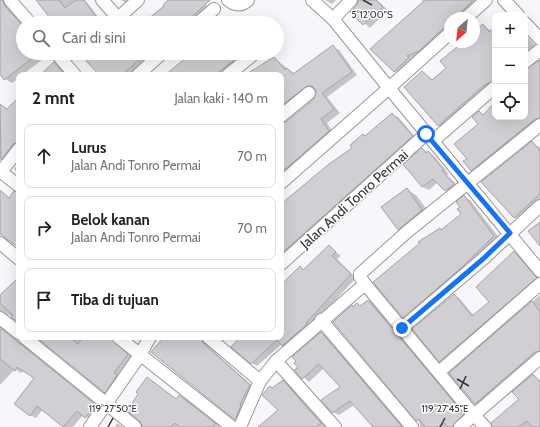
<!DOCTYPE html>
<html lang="id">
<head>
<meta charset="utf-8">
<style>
	:root { --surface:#fff; --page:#f2f2f2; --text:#222; --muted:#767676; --line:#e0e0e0 }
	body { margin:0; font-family:Cabin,sans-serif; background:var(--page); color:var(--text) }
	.controls { position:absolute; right:12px; top:12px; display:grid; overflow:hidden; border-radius:8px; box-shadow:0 4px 16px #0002 }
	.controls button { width:36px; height:36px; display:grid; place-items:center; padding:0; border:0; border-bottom:1px solid var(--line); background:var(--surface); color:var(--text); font:20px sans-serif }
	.compass { position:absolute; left:444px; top:12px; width:36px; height:36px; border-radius:50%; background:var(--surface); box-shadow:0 4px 16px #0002; rotate:207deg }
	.stop { position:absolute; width:12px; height:12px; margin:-9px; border:3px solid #1a73e8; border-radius:50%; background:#fff }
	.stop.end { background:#1a73e8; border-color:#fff; box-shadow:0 1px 4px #0008 }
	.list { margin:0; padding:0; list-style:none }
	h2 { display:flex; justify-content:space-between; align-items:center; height:52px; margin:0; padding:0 16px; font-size:17px }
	h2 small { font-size:13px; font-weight:400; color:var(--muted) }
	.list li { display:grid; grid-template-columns:26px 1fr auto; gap:12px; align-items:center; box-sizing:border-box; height:64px; margin:0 8px 8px; padding:0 8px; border:1px solid var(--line); border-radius:8px }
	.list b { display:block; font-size:15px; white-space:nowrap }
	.list p { margin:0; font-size:13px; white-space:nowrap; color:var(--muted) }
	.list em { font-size:13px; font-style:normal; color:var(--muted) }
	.icon { flex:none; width:22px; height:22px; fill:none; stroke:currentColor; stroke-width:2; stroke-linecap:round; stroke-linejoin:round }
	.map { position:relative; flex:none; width:540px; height:427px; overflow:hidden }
	.search { position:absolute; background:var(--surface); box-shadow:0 4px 16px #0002; left:16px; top:16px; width:268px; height:44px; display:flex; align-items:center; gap:10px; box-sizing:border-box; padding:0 14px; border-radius:22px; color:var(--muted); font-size:15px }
	.panel { position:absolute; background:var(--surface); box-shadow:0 4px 16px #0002; left:16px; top:72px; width:268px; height:268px; border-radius:8px }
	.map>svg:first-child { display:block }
</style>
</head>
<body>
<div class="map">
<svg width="540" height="427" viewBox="0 0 540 427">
	<rect width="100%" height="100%" fill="#f8f5fb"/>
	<g fill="#0003">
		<path d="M3,0L10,4L23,23V53H45L47,56L22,75H19V78L12,83L5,79L0,73V3Z"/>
		<path d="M44,0H85L103,23H55Z"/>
		<path d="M121,0H136L130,6Z"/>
		<path d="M171,0H202L210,9L194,23H144Z"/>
		<path d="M325,0H336L332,4Z"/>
		<path d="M361,0H377L388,10L370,28L351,12Z"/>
		<path d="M422,0H487L468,18H450V35L403,76L394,71L424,3Z"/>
		<path d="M483,25L491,31L495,28V86L445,129L439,126L405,87L422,72L433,80L447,68L463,42H474V33Z"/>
		<path d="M525,34L539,50L525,62Z"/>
		<path d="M333,47L339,50L357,75L327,97L340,113L327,123L335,135L281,186V122V124L286,123L315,99L317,95L316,89L311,90L281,116V75H252L274,58L295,74Z"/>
		<path d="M81,53H158L132,75H100Z"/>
		<path d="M193,53H253L225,75H165Z"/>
		<path d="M540,61V124L478,174L472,170L468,159L479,124V112L484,115L495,103V117H525V69Z"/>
		<path d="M54,64L60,67L67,75H41Z"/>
		<path d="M19,98V147L7,163L0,158V105L7,109Z"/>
		<path d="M392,114L399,118L418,140L281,262V205L354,149L363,135L366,137Z"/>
		<path d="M532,143L539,147L540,146V203L520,221L514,217Z"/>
		<path d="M422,149L434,156L449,174L447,175L460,188L452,194L438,182L429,190L423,187L405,165Z"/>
		<path d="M19,163V174L14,169Z"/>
		<path d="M407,190L416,195L431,215L407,235L398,229Z"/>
		<path d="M464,197L470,200L500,239L409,320L403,317L440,229L442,231L462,214L461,207Z"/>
		<path d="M329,246L341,256L337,259L356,278L311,327L289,348L282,344L257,366L252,363L241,337H281V287L300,267L304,270Z"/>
		<path d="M514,252L520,256L540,279L446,364L440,361L454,295L460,299L474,316L490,302Z"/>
		<path d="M19,277V322L9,315L3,314L0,318V296Z"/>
		<path d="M540,295V356L481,407L476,404L450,373Z"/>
		<path d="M368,301L374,304L469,418L460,427H420L419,422L334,322L352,306L361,307Z"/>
		<path d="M0,326L101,409L91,420L83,415L73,427H64L43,409L36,418L30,415L36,377L24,370L21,373L15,369L0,385Z"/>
		<path d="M321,333L327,336L404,427H371L373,425L354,405L339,415L333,412L342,387L324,368L309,382L296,370Z"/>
		<path d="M37,337H117V344L133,358L111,395Z"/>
		<path d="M169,337H205L210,348L256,389L242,422L152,352Z"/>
		<path d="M533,376L540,380V427H494L520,399Z"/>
		<path d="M147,378L176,400L179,396L185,399L221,427H142L143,424L128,411L140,394Z"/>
		<path d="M283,381L289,384L327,427H260L279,410L273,389Z"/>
		<path d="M117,423L123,427H115Z"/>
	</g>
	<g fill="#d1ced4" stroke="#a6a3a9">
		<path d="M0,0H3L4,5L23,26V53H39L4,80L0,74Z"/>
		<path d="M36,0H59L65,8L76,0H84L100,23H54Z"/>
		<path d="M168,0H210L185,23H143L164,6L163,5Z"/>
		<path d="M358,0H376L383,7L363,25L350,12L357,5Z"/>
		<path d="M425,0H473L455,18H450V22L419,51L407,56L409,57L394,72L370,49Z"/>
		<path d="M483,24L489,32L495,27V80L483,86L438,126L404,87L422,71L432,80L446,68L440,61L463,42H474V31Z"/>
		<path d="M333,45L352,72L322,93L334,109L321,119L329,131L281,173V123L286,122L314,99L316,91L312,86H307L281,106V75H245L274,57L285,70L287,68L293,74Z"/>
		<path d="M79,53H147L122,75H99Z"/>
		<path d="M192,53H243L215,75H165Z"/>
		<path d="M540,60V118L535,119L471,171L463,161L467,159L454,144L478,124L472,117L479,111L483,115L495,102V117H525V69Z"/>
		<path d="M54,62L65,75H40Z"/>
		<path d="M19,97V142L13,144L1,160L0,104L7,109Z"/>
		<path d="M392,113L413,136L281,254V204L329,164L352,148L350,145L363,134L365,136Z"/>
		<path d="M532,141L540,151V194L514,218L481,182Z"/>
		<path d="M422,148L426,153L428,151L444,170L442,171L454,184L445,191L433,179L422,187L403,164Z"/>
		<path d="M407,188L422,210L398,230L381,207Z"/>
		<path d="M0,190L9,198L14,191L19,193V248L0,234Z"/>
		<path d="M464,195L494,236L462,267L403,318L373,282L420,243L418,242L440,228L441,230L461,214L457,209L460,207L456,202Z"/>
		<path d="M540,222V246L528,231Z"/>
		<path d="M329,245L336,252L332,256L351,274L306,323L307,324L282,346L277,340L251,364L231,347L240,337H281V285L300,266L303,270Z"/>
		<path d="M514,251L537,278L439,362L412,329L454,294L472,316L489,302L476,287Z"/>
		<path d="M19,277V323L11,317L13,315L0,303V295Z"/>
		<path d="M368,300L464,414L452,427H448L444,423L439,427H425L419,419L416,421L333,322L352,305L353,307L357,303L360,306Z"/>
		<path d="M532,301L540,312V351L535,352L475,404L449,373Z"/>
		<path d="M2,329L96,405L85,418L77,411L63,427L37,406L30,416L14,404L34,378L17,367L15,371L0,359V331Z"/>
		<path d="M321,332L402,427H373L350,401L332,413L321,400L340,387L319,364L302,379L294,370L298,368L294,363L296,361L292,357Z"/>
		<path d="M36,337H69L78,344L83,337H109L128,354L114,373L117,375L105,393Z"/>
		<path d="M164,337H201L203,343L250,385L240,404L241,405L235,420L151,352Z"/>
		<path d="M533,374L540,382V427H532L527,421L518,427H492L491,423L519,399L512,392Z"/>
		<path d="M147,377L176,399L179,395L215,423L213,427H180L175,423L171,427H142L140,421L127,411L138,394L136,392Z"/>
		<path d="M283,380L308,409L321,423L316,427H258L278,410L262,395L270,386L272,388Z"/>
	</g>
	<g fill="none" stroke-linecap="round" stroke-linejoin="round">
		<defs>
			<g id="minor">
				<path d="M10,0L30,23"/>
				<path d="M102,0L118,18L138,0"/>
				<path d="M228,0C235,6 242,6 248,0"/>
				<path d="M504,0L518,15"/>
				<path d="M466,18L486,0"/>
				<path d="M333,19L351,0"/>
				<path d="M198,23L214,9"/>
				<path d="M525,23L540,39"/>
				<path d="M450,33L389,88L540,271"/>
				<path d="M56,53L75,75"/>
				<path d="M525,62L540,50"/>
				<path d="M138,75L162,53"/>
				<path d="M228,75L255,53"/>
				<path d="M281,116L309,93"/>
				<path d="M433,141L495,87"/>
				<path d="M1,172L19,186"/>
				<path d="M0,173L19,149"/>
				<path d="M281,183L389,88L333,19L312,0"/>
				<path d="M0,243L19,259"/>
				<path d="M281,264L426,134"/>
				<path d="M0,318L19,333"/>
				<path d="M321,320L412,427"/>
				<path d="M402,328L483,259L540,206"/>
				<path d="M24,337L135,427"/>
				<path d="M118,337L232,427"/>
				<path d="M208,337L260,381L240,427"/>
				<path d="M439,372L540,284"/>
				<path d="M260,381L276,361"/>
				<path d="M90,427L140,355L150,337"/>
				<path d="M335,427L276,361L365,284"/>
				<path d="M460,427L474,415L365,284L360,277V274L408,231L540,125"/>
				<path d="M485,427L474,415L540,358"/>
			</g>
		</defs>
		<use href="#minor" stroke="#9b979d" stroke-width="14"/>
		<use href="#minor" stroke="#fff" stroke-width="12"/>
	</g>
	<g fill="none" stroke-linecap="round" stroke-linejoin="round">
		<path stroke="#1a73e8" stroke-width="5" d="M402,328L483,259L510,233L426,134"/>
	</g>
	<path fill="none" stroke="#353436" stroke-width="1.5" d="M363,0L372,5M457,379L469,386M460,389L466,376M108,427L113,418M440,427L445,418"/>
	<g text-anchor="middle" stroke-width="3" stroke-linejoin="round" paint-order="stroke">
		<g font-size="14" fill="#353436" stroke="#fff">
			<text transform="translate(354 199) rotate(-42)" y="5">Jalan Andi Tonro Permai</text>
		</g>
	</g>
	<g font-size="10" text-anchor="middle" fill="#353436" stroke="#fff" stroke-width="3" stroke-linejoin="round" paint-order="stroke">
		<text x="372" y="18">5°12'00"S</text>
		<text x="113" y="412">119°27'50"E</text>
		<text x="445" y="412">119°27'45"E</text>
	</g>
</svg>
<div class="controls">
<button>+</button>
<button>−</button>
<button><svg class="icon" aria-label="locate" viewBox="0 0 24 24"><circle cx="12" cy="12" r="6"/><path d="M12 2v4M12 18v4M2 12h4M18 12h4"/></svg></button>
</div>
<svg class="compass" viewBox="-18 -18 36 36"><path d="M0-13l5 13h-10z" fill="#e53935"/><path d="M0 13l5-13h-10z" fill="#767676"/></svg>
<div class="stop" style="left:426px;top:134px"></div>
<div class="stop end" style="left:402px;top:328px"></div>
<div class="search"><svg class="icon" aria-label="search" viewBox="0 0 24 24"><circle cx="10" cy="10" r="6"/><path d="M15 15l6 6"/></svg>Cari di sini</div>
<section class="panel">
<h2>2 mnt<small>Jalan kaki · 140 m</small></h2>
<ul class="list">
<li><svg class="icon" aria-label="ahead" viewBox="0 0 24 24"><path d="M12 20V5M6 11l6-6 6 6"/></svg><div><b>Lurus</b><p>Jalan Andi Tonro Permai</p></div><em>70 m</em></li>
<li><svg class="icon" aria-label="right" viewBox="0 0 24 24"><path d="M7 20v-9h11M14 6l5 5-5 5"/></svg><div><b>Belok kanan</b><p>Jalan Andi Tonro Permai</p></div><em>70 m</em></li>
<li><svg class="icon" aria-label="arrive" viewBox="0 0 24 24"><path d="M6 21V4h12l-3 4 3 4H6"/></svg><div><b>Tiba di tujuan</b></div></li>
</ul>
</section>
</div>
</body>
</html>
